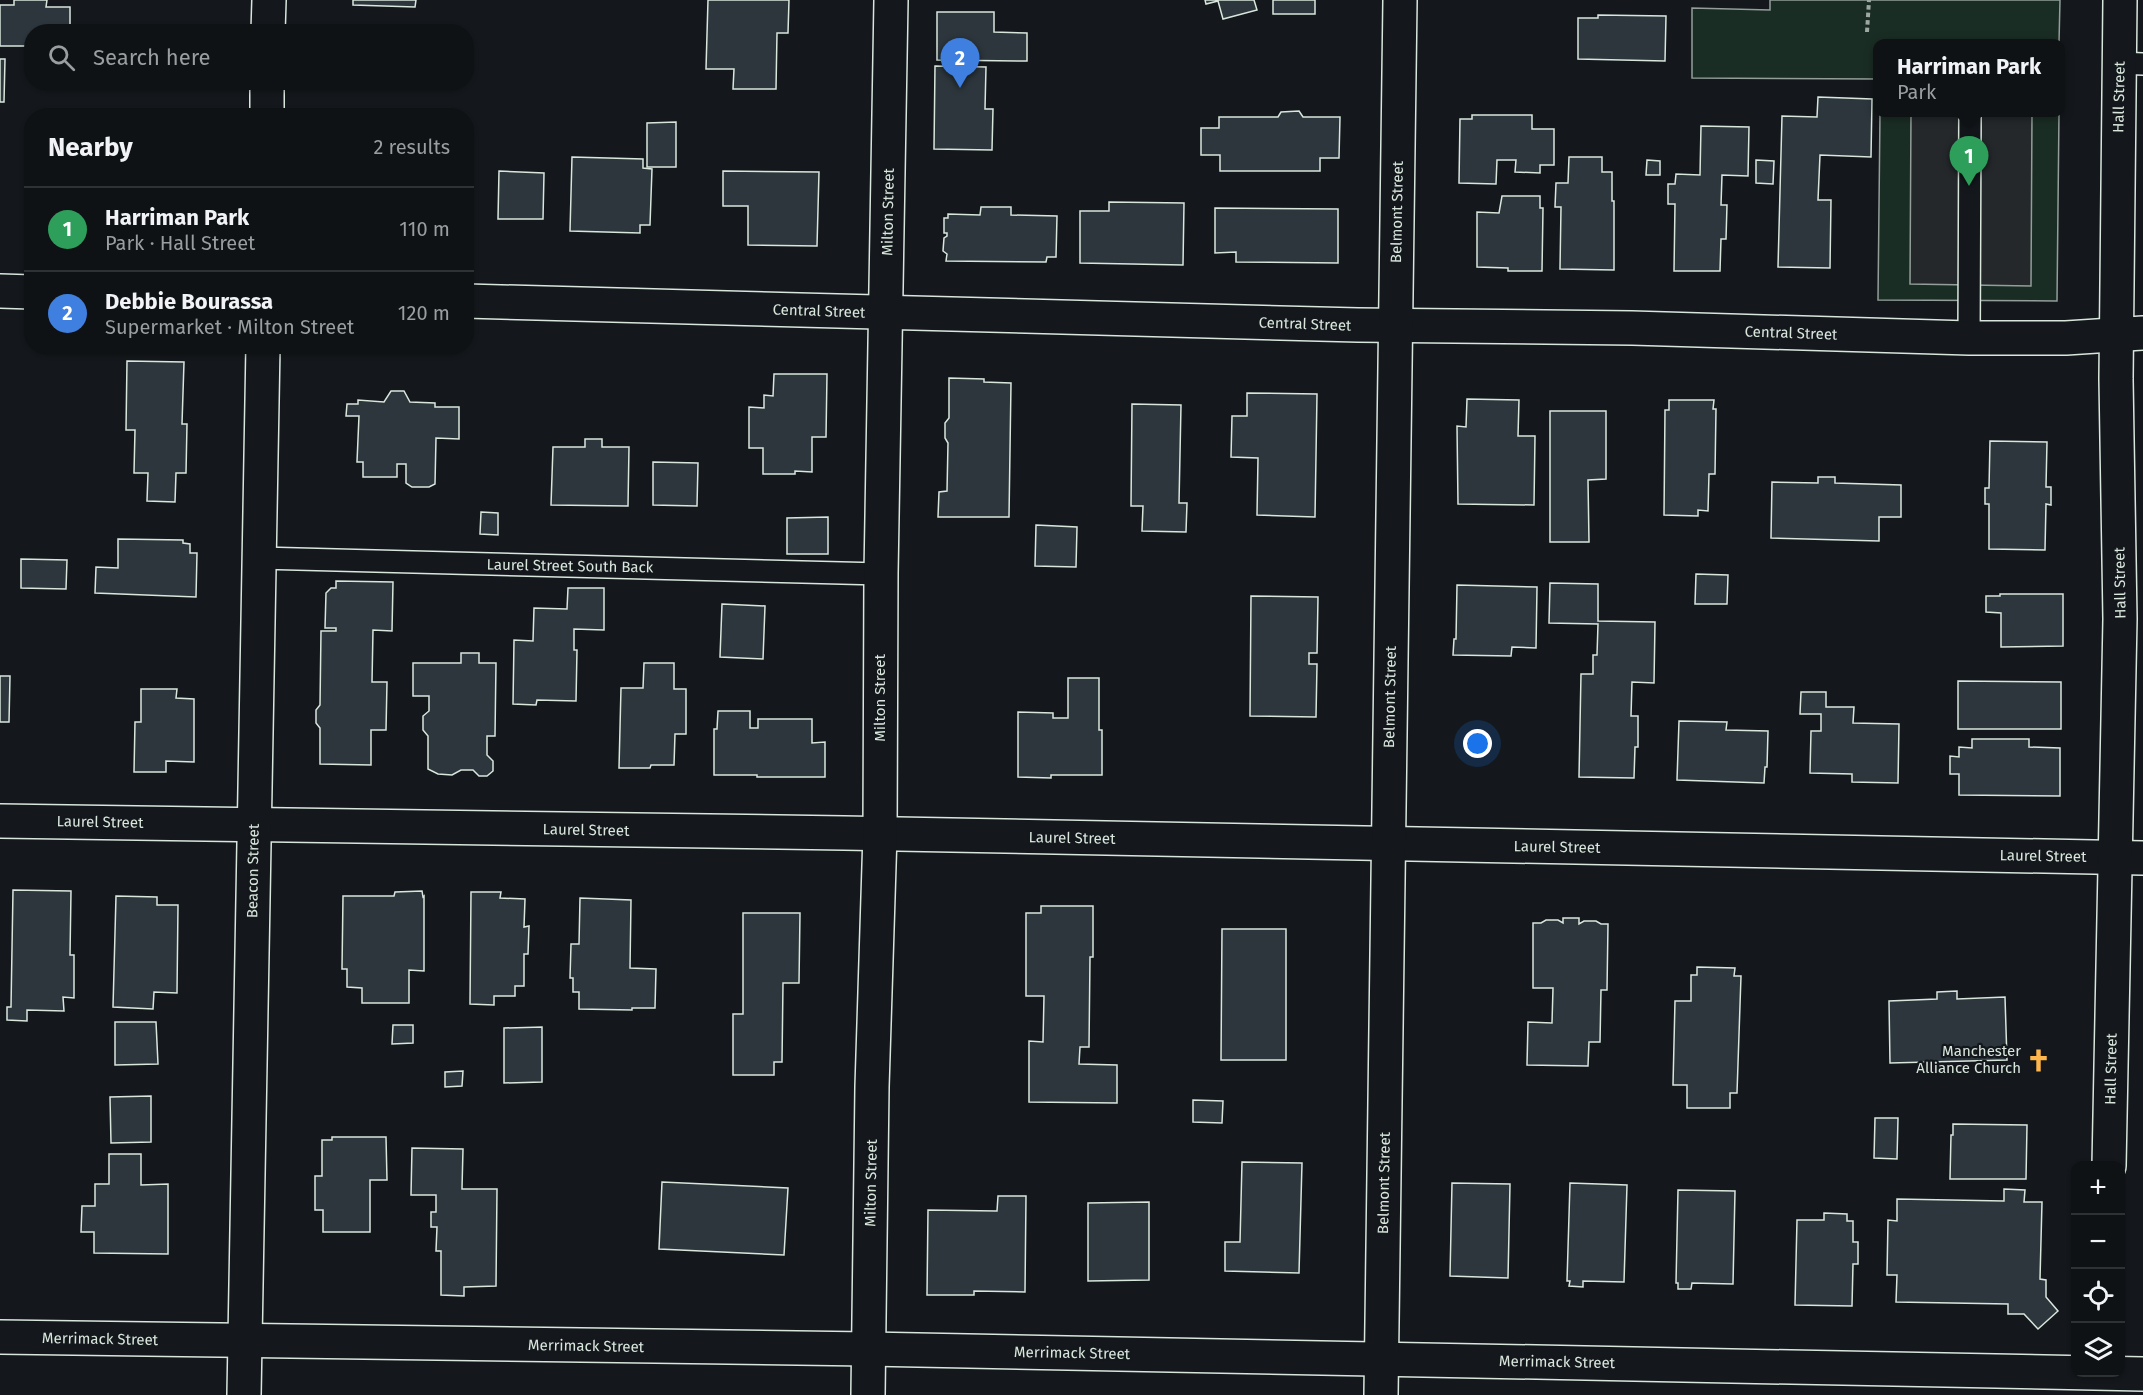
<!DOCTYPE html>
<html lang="en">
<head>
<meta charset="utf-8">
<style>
	:root { --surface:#0f1215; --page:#181b1e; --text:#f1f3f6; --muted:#9b9ea0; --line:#2f3234; --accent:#2563eb }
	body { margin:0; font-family:"Fira Sans",sans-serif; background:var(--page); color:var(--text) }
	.controls { position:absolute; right:18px; bottom:18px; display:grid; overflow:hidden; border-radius:12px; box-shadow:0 2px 4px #0004 }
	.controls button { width:54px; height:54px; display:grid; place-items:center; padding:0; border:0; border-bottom:2px solid var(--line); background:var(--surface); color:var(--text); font:30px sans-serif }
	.you { position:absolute; left:1478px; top:744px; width:21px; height:21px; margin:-15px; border:4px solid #fff; border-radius:50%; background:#1a73e8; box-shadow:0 0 0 9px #1a73e833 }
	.badge { display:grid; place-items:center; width:39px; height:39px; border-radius:50%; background:var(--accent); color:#fff; font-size:20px; font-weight:700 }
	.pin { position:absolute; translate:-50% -50px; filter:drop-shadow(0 2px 3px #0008) }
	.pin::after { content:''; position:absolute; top:32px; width:21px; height:18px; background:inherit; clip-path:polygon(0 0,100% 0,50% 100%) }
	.popup { position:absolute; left:1873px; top:39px; width:192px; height:78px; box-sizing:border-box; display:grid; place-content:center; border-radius:12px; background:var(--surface); filter:drop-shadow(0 2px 4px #0005); font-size:20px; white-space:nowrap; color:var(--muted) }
	.popup b { font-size:22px; color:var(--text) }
	.popup::after { content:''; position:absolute; left:50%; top:100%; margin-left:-12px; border:12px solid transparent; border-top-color:var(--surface) }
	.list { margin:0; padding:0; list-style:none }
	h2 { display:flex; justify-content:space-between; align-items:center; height:78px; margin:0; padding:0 24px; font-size:26px }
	h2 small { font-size:20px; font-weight:400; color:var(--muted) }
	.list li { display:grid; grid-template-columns:39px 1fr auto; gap:18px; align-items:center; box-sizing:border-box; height:84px; padding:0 24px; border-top:2px solid var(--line) }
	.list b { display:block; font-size:22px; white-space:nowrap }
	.list p { margin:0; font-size:20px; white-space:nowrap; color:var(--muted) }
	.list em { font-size:20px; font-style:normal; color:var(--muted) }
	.icon { flex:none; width:33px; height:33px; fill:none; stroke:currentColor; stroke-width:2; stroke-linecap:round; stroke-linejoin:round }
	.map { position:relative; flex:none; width:2143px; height:1395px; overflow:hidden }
	.search { position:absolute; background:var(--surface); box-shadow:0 2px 4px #0004; left:24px; top:24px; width:450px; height:66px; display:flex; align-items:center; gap:15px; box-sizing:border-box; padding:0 21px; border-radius:24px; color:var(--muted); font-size:22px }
	.panel { position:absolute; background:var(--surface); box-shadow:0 2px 4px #0004; left:24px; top:108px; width:450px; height:246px; border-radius:24px }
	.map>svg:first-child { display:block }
</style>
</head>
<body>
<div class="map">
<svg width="2143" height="1395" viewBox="0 0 2143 1395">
	<rect width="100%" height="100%" fill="#14181c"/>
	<g fill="#1a2d24" stroke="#939e99" stroke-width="1.5">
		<path d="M1770,0H2060L2059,43L1878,44L1877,79L1692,78V8L1770,10Z"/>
		<path d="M1880,113H2059L2057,301L1878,300Z"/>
	</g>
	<path fill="#24282b" stroke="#939e99" stroke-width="1.5" d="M1911,113H2032L2031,286L1910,284Z"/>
	<g fill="#2c363c" stroke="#d8e6dc" stroke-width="1.5">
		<path d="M14,0H47L46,7H70V32H32V46H0V5H14Z"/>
		<path d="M353,0H416L415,7L353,5Z"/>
		<path d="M708,0H789L788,33H777L776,89H733L734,69H706Z"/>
		<path d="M1205,0H1254L1257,10L1223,19L1218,1L1206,4Z"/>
		<rect x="1273" y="0" width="42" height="14"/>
		<path d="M937,12H994V32L1027,33V61L937,60Z"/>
		<path d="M1598,15L1666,16L1665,61L1578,59V18H1598Z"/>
		<path d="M0,59H5L4,102H0Z"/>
		<path d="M935,66L986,67L985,109H993L992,150L934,149Z"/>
		<path d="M1818,97L1872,99L1871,157L1820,155L1818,200H1831L1830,268L1778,267L1782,116L1817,117Z"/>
		<path d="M1299,111L1303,117H1340L1339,158H1320V171H1220V155H1201V128H1219V117H1278L1281,112Z"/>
		<path d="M1472,115H1532V129H1554V165H1540V173L1515,172L1516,160H1497L1496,184L1459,183L1460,119H1472Z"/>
		<path d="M676,122V167H647V123Z"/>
		<path d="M1701,126L1749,127L1748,176L1722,175L1721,205H1727L1726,239H1721L1720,271H1674L1675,204H1668V184H1675L1676,174L1700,175Z"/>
		<path d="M572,157L643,159V168L652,169L650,225H640V233L570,231Z"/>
		<path d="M1569,157H1602V172H1612V201H1614V270L1560,269L1561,207H1555L1556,183H1568Z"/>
		<path d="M1647,160L1660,161V175H1646Z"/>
		<path d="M1756,160L1774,161L1773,184L1756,183Z"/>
		<path d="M499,171L544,173L543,219H498Z"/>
		<path d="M723,171L819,172L817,246L748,245V206H723Z"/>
		<path d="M1502,196H1540V208H1543L1542,271H1508V268L1477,267V212L1499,213Z"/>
		<path d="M1109,202L1184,203L1183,265L1080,263V211H1109Z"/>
		<path d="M981,207H1011V215L1057,216L1056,257H1047L1046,262L946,261L947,254L943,251L944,238L947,236V233H944V218H948V214L980,215Z"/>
		<path d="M1215,208L1338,209V263L1236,262V252L1215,253Z"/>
		<path d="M127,361L184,362L182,424H187L186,473H176L175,502L147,501L148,473H134L135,430H126Z"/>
		<path d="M774,374H827L826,437H812V472L795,471V474H763V448H749V407L764,408V395L773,396Z"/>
		<path d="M949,378L984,379V382L1011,383L1009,517H938L939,492L947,491L948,443L945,438V423L949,418Z"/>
		<path d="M391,391H404L410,402L435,403V407H459V439L436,438L435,484L429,487H412L406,483V464H397V477H363V462H357L359,416H346L347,404H358V400L384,402Z"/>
		<path d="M1247,393L1317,394L1315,517L1257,515L1258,458L1231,457L1232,416H1247Z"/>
		<path d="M1467,399L1519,400L1518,436H1535L1534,505L1458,504L1457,426L1466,427Z"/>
		<path d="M1669,400H1714L1713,409H1716L1715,474H1709L1708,511L1698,510V516L1664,515L1665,410H1669Z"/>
		<path d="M1132,404L1181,405L1179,503H1187L1186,532L1142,531L1143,506H1131Z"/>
		<path d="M1550,411H1606V479L1588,480L1589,542H1550Z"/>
		<path d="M585,439H602V447H629L628,506L551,505L553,447H585Z"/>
		<path d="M1990,441L2047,442L2046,487H2051V505L2046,504L2045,550L1989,549V504H1985V488H1989Z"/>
		<path d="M653,462L698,463L697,506L653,505Z"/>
		<path d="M1818,477H1835V483L1901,485V517H1879V541L1771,538L1772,482L1818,483Z"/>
		<path d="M481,512L498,513V535L480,534Z"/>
		<path d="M828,517V554H787V518Z"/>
		<path d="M1036,525L1077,527L1076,567L1035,566Z"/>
		<path d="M118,539L183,540V543L190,544V553H197L196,597L95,593L96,567L118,568Z"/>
		<path d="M21,559L67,560L66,589L21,588Z"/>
		<path d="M1696,574L1728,575L1727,604H1695Z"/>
		<path d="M336,581L393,582L392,631L373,630L372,682H387L386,730H371V765L320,764V728L316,723V710L320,705L321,631H336V628H325L326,593L331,588H336Z"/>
		<path d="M1550,583L1598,584V621L1655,622L1654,683L1632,682L1631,716H1638V747H1635L1634,778L1579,777L1581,674H1593V655H1597L1598,624L1549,623Z"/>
		<path d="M1457,585L1537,587L1536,648L1512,647L1511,656L1453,655L1454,639H1456Z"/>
		<path d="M568,588H604V630L574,629V650H577L576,701L537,700L536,705L513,704L514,640L533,641L534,608L567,609Z"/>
		<path d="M2000,594H2063V646L2001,647V613L1986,612V596H2000Z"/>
		<path d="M1251,596L1318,597L1317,653H1309V664H1317L1316,717L1250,716Z"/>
		<path d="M722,604L765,606L763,659L720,657Z"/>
		<path d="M461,653H479V663H496L495,736H487V755L493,761V771L487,776H479L473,770H461L452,775L438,774L428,769V736L423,730V716L429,711V696H413V663H461Z"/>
		<path d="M644,663H674V689H686V734H675L674,765H651L650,768H619L621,688H643Z"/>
		<path d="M0,676H10L9,722H0Z"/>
		<path d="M1068,678H1099V730H1102V775H1051V778L1018,777V712L1053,713V718H1068Z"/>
		<path d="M1958,681L2061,682V729H1958Z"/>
		<path d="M141,689H177L176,698L194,699V762L166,761V772H134L135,722H141Z"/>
		<path d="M1801,692H1826V707H1854L1853,723L1899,724L1898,783L1852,782V774L1810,773L1811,731H1821V714H1800Z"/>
		<path d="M718,711H750V728H758V719H812V743L825,742V777H757V775H714V729H717Z"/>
		<path d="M1679,721L1727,722L1726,730L1768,731L1767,767H1765L1764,783L1677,780Z"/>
		<path d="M1972,739H2029V747L2060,748V796L1959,795V774H1950V756L1959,757V747L1972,748Z"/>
		<path d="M13,890L71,891L70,955H74V998L63,997L64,1011L27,1010V1021L7,1020V1007H11Z"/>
		<path d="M422,891L423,897L424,896V971L409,970V1003H362V988L347,987V969H342L343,896H394L395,892Z"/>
		<path d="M471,892H501L500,898L525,899L524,927L529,926L528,954H524V986H515V996H494V1005L470,1004Z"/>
		<path d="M116,896L157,897V905H178L177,993L154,992L153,1009L113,1007Z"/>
		<path d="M580,898L631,900L630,968L656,969L655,1008H632V1010L579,1009V992H573V978H570L571,944H579Z"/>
		<path d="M1041,906H1093V957H1090L1089,1047H1080L1079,1064L1117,1065V1103L1029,1102V1041L1043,1042L1044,996H1026V913H1041Z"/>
		<path d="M743,913H800L799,983H783L782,1062H774V1075H733V1014H743Z"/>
		<path d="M1563,918H1579V924L1584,921H1596L1601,924H1608L1607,990H1601L1600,1042H1589L1588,1066L1527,1065L1528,1022L1552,1023L1553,988H1533V923H1541L1546,920H1558L1563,923Z"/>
		<path d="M1222,929H1286V1060H1221Z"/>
		<path d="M1697,967L1735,968L1734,976H1741L1737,1093H1730V1108H1687V1085H1673L1675,1001H1691V975H1697Z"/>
		<path d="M1957,991V999L2005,997L2007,1060L1890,1063L1889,1001L1937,999V992Z"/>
		<path d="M115,1022H156L158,1064L115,1065Z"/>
		<path d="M393,1025H413V1043L392,1044Z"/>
		<path d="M542,1027V1082L504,1083V1028Z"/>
		<path d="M463,1071L462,1086L445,1087V1072Z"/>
		<path d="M151,1096V1142L111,1143L110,1097Z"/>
		<path d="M1193,1100L1223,1101L1222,1123L1193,1122Z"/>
		<path d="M1875,1118H1898L1897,1159L1874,1158Z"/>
		<path d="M1953,1124L2027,1125L2026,1179H1950L1951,1135H1953Z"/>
		<path d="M332,1137H386L387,1180H370V1232H323V1210H315V1176H322V1140H332Z"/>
		<path d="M412,1148L463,1149L462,1189H497L496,1286L464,1287V1296L441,1295V1251H436L437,1227H431V1212H436V1195H411Z"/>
		<path d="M109,1154H141V1185L168,1184V1254L94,1253V1232H81L82,1206H95V1184H109Z"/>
		<path d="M1242,1162L1302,1163L1299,1273L1225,1271V1242H1240Z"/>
		<path d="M662,1182L788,1188L784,1255L659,1249Z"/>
		<path d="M1452,1183L1510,1184L1508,1278L1450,1276Z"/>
		<path d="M1570,1183L1627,1185L1624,1282L1583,1281V1287L1569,1286L1570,1281H1567Z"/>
		<path d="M2004,1189L2025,1190L2024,1202H2042L2040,1279L2046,1280V1297L2058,1311L2038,1329L2024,1314H2008V1304L1896,1302L1897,1275H1887L1888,1220L1897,1221V1199L2004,1201Z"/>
		<path d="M1678,1190L1735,1191L1733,1284L1692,1283L1691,1289H1678V1283H1676Z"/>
		<path d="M998,1196H1026L1025,1292L974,1291V1295H927L928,1210L997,1211Z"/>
		<path d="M1149,1202V1280L1088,1281V1203Z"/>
		<path d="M1824,1213L1847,1214V1221H1853V1242H1858V1264H1853L1852,1306L1795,1305L1797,1220H1824Z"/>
	</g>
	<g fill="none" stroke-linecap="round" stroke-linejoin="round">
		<defs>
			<g id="lane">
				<path d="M2119,63L2143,64"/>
				<path d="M1969,338L1970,112"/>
				<path d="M259,558L881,574"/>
			</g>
			<g id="street">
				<path d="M268,32L269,0"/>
				<path d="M267,116V82"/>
				<path d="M0,291L32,292"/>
				<path d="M466,301L1358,325L1632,328L1969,338H2066L2143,333"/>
				<path d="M0,821L844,833L2143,858"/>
				<path d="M2109,1166L2120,619L2116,379L2120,0"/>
				<path d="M0,1337L868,1349L2143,1374"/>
				<path d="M244,1395L263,346"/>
				<path d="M868,1395L872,1087L880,834L881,574L891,0"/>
				<path d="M1381,1395L1400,0"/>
			</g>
		</defs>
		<use href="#lane" stroke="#d8e6dc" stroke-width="24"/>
		<use href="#street" stroke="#d8e6dc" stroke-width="36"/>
		<path stroke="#9da8a2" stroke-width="4" stroke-dasharray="4.5 3" stroke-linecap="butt" d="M1867,32L1869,0"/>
		<use href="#lane" stroke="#14181c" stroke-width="21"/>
		<use href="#street" stroke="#14181c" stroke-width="33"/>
	</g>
	<defs>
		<symbol id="church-bare" viewBox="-9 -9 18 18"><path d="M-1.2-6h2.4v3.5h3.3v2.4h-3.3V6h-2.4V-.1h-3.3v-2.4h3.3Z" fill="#ffb74d" stroke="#14181c" stroke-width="2.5" paint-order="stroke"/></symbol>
	</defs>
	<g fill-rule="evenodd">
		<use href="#church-bare" x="2022" y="1044" width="33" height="33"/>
	</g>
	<g text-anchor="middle" stroke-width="4.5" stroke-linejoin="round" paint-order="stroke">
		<g font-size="15" fill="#d8e6dc" stroke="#14181c">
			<text transform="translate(2119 97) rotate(-89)" y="5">Hall Street</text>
			<text transform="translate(888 212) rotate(-89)" y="5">Milton Street</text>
			<text transform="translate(1397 212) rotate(-89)" y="5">Belmont Street</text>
			<text transform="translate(819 311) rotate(2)" y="5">Central Street</text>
			<text transform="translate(1305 324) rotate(2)" y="5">Central Street</text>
			<text transform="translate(1791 333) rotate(2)" y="5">Central Street</text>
			<text transform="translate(570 566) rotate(1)" y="5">Laurel Street South Back</text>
			<text transform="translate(2120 583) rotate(-91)" y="5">Hall Street</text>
			<text transform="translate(1390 697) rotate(-89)" y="5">Belmont Street</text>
			<text transform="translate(880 698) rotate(-90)" y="5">Milton Street</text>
			<text transform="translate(100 822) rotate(1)" y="5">Laurel Street</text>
			<text transform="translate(586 830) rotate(1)" y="5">Laurel Street</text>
			<text transform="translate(1072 838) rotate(1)" y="5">Laurel Street</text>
			<text transform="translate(1557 847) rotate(1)" y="5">Laurel Street</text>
			<text transform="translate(2043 856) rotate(1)" y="5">Laurel Street</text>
			<text transform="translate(253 871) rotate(-89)" y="5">Beacon Street</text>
			<text transform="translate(2111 1069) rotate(-89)" y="5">Hall Street</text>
			<text transform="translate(871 1183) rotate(-89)" y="5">Milton Street</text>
			<text transform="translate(1384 1183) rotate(-89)" y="5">Belmont Street</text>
			<text transform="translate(100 1339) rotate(1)" y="5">Merrimack Street</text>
			<text transform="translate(586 1346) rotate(1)" y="5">Merrimack Street</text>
			<text transform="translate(1072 1353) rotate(1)" y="5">Merrimack Street</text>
			<text transform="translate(1557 1362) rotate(1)" y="5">Merrimack Street</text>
		</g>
		<g font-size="15" fill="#d8e6dc" stroke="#14181c" text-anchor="end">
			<text x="2021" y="1056">Manchester<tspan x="2021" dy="17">Alliance Church</tspan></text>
		</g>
	</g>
</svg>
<div class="controls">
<button>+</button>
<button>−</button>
<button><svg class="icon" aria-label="locate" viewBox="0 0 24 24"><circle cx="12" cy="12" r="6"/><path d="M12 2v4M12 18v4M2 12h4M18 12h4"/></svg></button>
<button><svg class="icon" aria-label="layers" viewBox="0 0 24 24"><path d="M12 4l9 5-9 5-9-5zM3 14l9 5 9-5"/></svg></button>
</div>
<div class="you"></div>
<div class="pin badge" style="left:1969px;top:186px;background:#2e9e5b">1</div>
<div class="popup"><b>Harriman Park</b>Park</div>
<div class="pin badge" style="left:960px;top:88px;background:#3f7fe0">2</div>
<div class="search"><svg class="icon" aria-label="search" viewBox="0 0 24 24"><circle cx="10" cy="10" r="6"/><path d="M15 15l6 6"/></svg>Search here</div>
<section class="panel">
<h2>Nearby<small>2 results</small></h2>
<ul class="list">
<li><span class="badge" style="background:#2e9e5b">1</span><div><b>Harriman Park</b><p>Park · Hall Street</p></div><em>110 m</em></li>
<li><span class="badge" style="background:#3f7fe0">2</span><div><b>Debbie Bourassa</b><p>Supermarket · Milton Street</p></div><em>120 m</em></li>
</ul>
</section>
</div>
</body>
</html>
